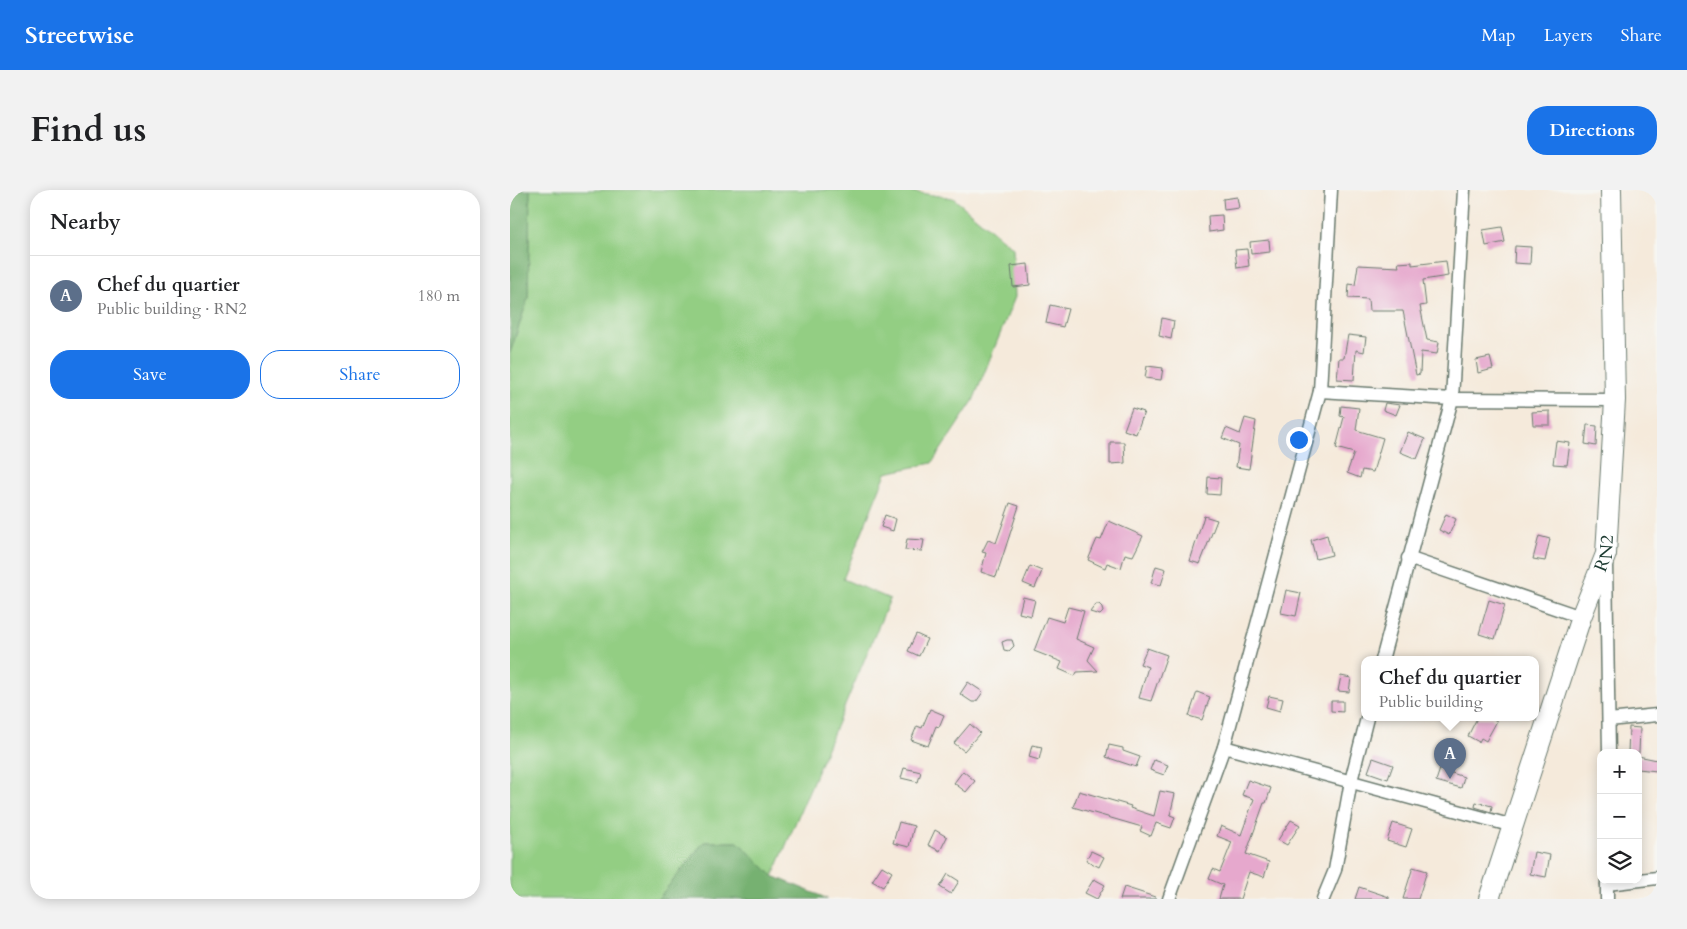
<!DOCTYPE html>
<html lang="en">
<head>
<meta charset="utf-8">
<style>
	:root { --surface:#fff; --page:#f2f2f2; --text:#202124; --muted:#757577; --line:#e0e0e0; --accent:#1a73e8 }
	body { margin:0; font-family:Cardo,serif; background:var(--page); color:var(--text) }
	.controls { position:absolute; right:15px; bottom:15px; display:grid; overflow:hidden; border-radius:10px; box-shadow:0 2px 12px #0003 }
	.controls button { width:45px; height:45px; display:grid; place-items:center; padding:0; border:0; border-bottom:1px solid var(--line); background:var(--surface); color:var(--text); font:25px sans-serif }
	.you { position:absolute; left:788px; top:249px; width:18px; height:18px; margin:-12px; border:4px solid #fff; border-radius:50%; background:#1a73e8; box-shadow:0 0 0 8px #1a73e833 }
	.badge { display:grid; place-items:center; width:32px; height:32px; border-radius:50%; background:var(--accent); color:#fff; font-size:16px; font-weight:700 }
	.pin { position:absolute; translate:-50% -41px; filter:drop-shadow(0 1px 2px #0008) }
	.pin::after { content:''; position:absolute; top:26px; width:18px; height:15px; background:inherit; clip-path:polygon(0 0,100% 0,50% 100%) }
	.popup { position:absolute; left:851px; top:466px; width:178px; height:65px; box-sizing:border-box; display:grid; place-content:center; border-radius:10px; background:var(--surface); filter:drop-shadow(0 1px 4px #0005); font-size:16px; white-space:nowrap; color:var(--muted) }
	.popup b { font-size:19px; color:var(--text) }
	.popup::after { content:''; position:absolute; left:50%; top:100%; margin-left:-10px; border:10px solid transparent; border-top-color:var(--surface) }
	.list { margin:0; padding:0; list-style:none }
	h2 { display:flex; justify-content:space-between; align-items:center; height:65px; margin:0; padding:0 20px; font-size:21px }
	h2 small { font-size:16px; font-weight:400; color:var(--muted) }
	.list li { display:grid; grid-template-columns:32px 1fr auto; gap:15px; align-items:center; box-sizing:border-box; height:80px; padding:0 20px; border-top:1px solid var(--line) }
	.list b { display:block; font-size:19px; white-space:nowrap }
	.list p { margin:0; font-size:16px; white-space:nowrap; color:var(--muted) }
	.list em { font-size:16px; font-style:normal; color:var(--muted) }
	.actions { display:flex; gap:10px; padding:15px 20px }
	.actions a { flex:1; padding:11px 0; border:1px solid var(--accent); border-radius:20px; text-align:center; font-size:18px; color:var(--accent) }
	.actions .main { background:var(--accent); color:#fff }
	.icon { flex:none; width:28px; height:28px; fill:none; stroke:currentColor; stroke-width:2; stroke-linecap:round; stroke-linejoin:round }
	.map { position:relative; flex:none; width:1147px; height:709px; overflow:hidden; border-radius:20px }
	header { display:flex; align-items:center; gap:30px; box-sizing:border-box; height:70px; padding:0 25px; background:var(--accent); color:#fff }
	header strong { font-size:24px }
	nav { display:flex; gap:28px; margin-inline-start:auto; font-size:18px }
	.intro { display:flex; align-items:center; justify-content:space-between; box-sizing:border-box; height:120px; padding:0 30px }
	h1 { margin:0; font-size:35px }
	.button { padding:12px 22px; border-radius:20px; background:var(--accent); color:#fff; font-size:18px; font-weight:700 }
	main { display:flex; gap:30px; padding:0 30px }
	aside { flex:1; background:var(--surface); border-radius:20px; box-shadow:0 2px 12px #0003 }
	.map>svg:first-child { display:block }
</style>
</head>
<body>
<header>
<strong>Streetwise</strong>
<nav><a>Map</a><a>Layers</a><a>Share</a></nav>
</header>
<div class="intro"><h1>Find us</h1><a class="button">Directions</a></div>
<main>
<aside>
<h2>Nearby<small></small></h2>
<ul class="list">
<li><span class="badge" style="background:#5c6f8a">A</span><div><b>Chef du quartier</b><p>Public building · RN2</p></div><em>180 m</em></li>
</ul>
<div class="actions"><a class="main">Save</a><a>Share</a></div>
</aside>
<div class="map">
<svg width="1147" height="709" viewBox="0 0 1147 709">
	<rect width="100%" height="100%" fill="#f6f6f2"/>
	<filter id="ink" filterUnits="userSpaceOnUse"><feTurbulence type="fractalNoise" baseFrequency=".02" numOctaves="2"/><feDisplacementMap in="SourceGraphic" scale="10" xChannelSelector="R" yChannelSelector="G"/><feConvolveMatrix kernelMatrix="1 2 1 2 8 2 1 2 1" color-interpolation-filters="sRGB"/></filter>
	<filter id="wash" filterUnits="userSpaceOnUse"><feTurbulence type="fractalNoise" baseFrequency=".0096" numOctaves="4" result="noise"/><feDisplacementMap in="SourceGraphic" scale="20" xChannelSelector="R" yChannelSelector="G"/><feGaussianBlur stdDeviation="1.12" result="paint"/><feColorMatrix in="noise" values="0 0 0 0 0 0 0 0 0 0 0 0 0 0 0 0 0 1.4 0 .05"/><feComposite in="paint" operator="in"/></filter>
	<g filter="url(#wash)">
		<rect width="100%" height="100%" fill="#f5eadb"/>
		<path fill="#93ce83" stroke="#59865c" d="M20,0H390L443,8L503,58L505,107L463,211L422,273L376,283L333,389L380,409L263,686L228,652H194L148,709H0V163L18,108Z"/>
		<g fill="#76b171" stroke="#4a7752">
			<path d="M0,0H20L18,108L0,163Z"/>
			<path d="M194,652H228L263,686L318,709H148Z"/>
		</g>
		<g id="blocks">
			<g fill="#e6a8cd">
				<path d="M727,7L729,18L714,20L713,9Z"/>
				<path d="M712,25L713,40L699,42L698,26Z"/>
				<path d="M992,37L995,52L976,56L973,40Z"/>
				<path d="M759,50L760,62L741,64L740,52Z"/>
				<path d="M1005,56L1021,57L1020,74L1004,73Z"/>
				<path d="M737,59L739,76L727,78L725,60Z"/>
				<path d="M936,71L938,86L913,90L916,115L910,116L917,150L929,152L927,164L911,162L910,184L906,185L893,121H859L858,109L838,108L839,94L845,95L848,75L889,77L888,73L902,72V75Z"/>
				<path d="M518,74L520,95L503,97L501,76Z"/>
				<path d="M540,115L558,119L553,137L536,133Z"/>
				<path d="M652,128L664,131L661,149L649,146Z"/>
				<path d="M838,145L856,147L854,162L846,160L844,190L827,189L829,168H834Z"/>
				<path d="M980,167L983,179L968,183L966,170Z"/>
				<path d="M637,176L653,178L651,190L635,188Z"/>
				<path d="M875,213L890,215L886,225L873,220Z"/>
				<path d="M831,216L849,218L846,240L873,248L863,282L852,280L850,288L837,283L844,263L826,258L834,227L830,226Z"/>
				<path d="M622,218L634,222L626,244L614,240Z"/>
				<path d="M1040,221V235H1023L1022,222Z"/>
				<path d="M735,228L746,231L739,279L726,277L729,255L712,248L716,238L730,244Z"/>
				<path d="M1077,235L1087,236L1086,256L1075,254Z"/>
				<path d="M898,242L915,249L907,269L890,262Z"/>
				<path d="M1046,251L1060,253L1057,275L1043,274Z"/>
				<path d="M600,252H614L615,273L600,274Z"/>
				<path d="M698,287L711,288L710,305L697,304Z"/>
				<path d="M500,313L509,316L486,387L471,382L476,363L472,362L478,350L486,353Z"/>
				<path d="M936,324L946,329L939,345L929,340Z"/>
				<path d="M375,325L386,329L383,341L371,337Z"/>
				<path d="M694,326L707,330L690,374L680,371Z"/>
				<path d="M599,331L633,346L623,366L615,364L611,378L597,373L595,378L578,370L587,349L591,350Z"/>
				<path d="M817,345L822,365L806,369L801,350Z"/>
				<path d="M1029,346L1040,349L1035,371L1023,369Z"/>
				<path d="M397,349L414,350L412,361L395,360Z"/>
				<path d="M520,376L532,381L525,398L513,393Z"/>
				<path d="M646,376L656,379L651,395L641,393Z"/>
				<path d="M776,400L791,403L786,426L771,423Z"/>
				<path d="M513,407L525,410L521,426L509,423Z"/>
				<path d="M979,410L995,415L985,449L969,444Z"/>
				<path d="M586,414H589L592,417L593,422L590,425L580,422Z"/>
				<path d="M558,417L574,421L566,449L584,457L578,470L588,481L567,482L565,486L549,479L552,472L524,461L537,427L553,432Z"/>
				<path d="M406,444L417,449L409,466L398,461Z"/>
				<path d="M497,450H502L504,456L499,461L494,460L492,452Z"/>
				<path d="M637,458L657,465L641,511L629,508L638,477L630,474Z"/>
				<path d="M831,486L841,488L839,502L828,501Z"/>
				<path d="M458,492L473,502L466,512H462L450,504Z"/>
				<path d="M687,502L700,507L692,530L679,526Z"/>
				<path d="M759,506L773,509L770,521L756,517Z"/>
				<path d="M821,511H833V522L821,521Z"/>
				<path d="M420,519L434,525L429,537L426,536L418,556L401,550L407,536L412,538Z"/>
				<path d="M967,528H981L987,531L976,551L971,548L969,552L958,546Z"/>
				<path d="M460,534L470,543L454,561L444,553Z"/>
				<path d="M1119,537L1130,538L1129,563H1118Z"/>
				<path d="M522,555L532,557L529,570L519,567Z"/>
				<path d="M599,555L613,558V561L630,567L626,577L596,567Z"/>
				<path d="M1128,566L1147,570V581L1128,579Z"/>
				<path d="M863,568L883,575L878,589L858,582Z"/>
				<path d="M644,570L658,575L654,585L640,580Z"/>
				<path d="M394,578L411,582L408,592L391,588Z"/>
				<path d="M930,579L954,587L951,598L926,591Z"/>
				<path d="M453,581L465,591L456,602L444,593Z"/>
				<path d="M738,590L761,598L756,613H754L736,664L759,672L754,687L739,682L730,709H709L713,695L699,689L703,679L710,682L722,652L707,646L711,636L731,645L744,609L732,605Z"/>
				<path d="M569,601L621,616L620,618L644,626L650,601L665,604L660,625L665,627L661,638L646,633L641,646L630,641L632,637L563,617Z"/>
				<path d="M966,612L982,616L981,622L965,617Z"/>
				<path d="M781,630L790,635L777,655L768,650Z"/>
				<path d="M389,632L404,636L399,657L383,653Z"/>
				<path d="M883,633L902,639L896,657L877,651Z"/>
				<path d="M425,640L437,647L430,661L418,655Z"/>
				<path d="M581,661L594,667L589,677L576,670Z"/>
				<path d="M1024,662L1040,665L1036,687L1020,684Z"/>
				<path d="M372,676L382,682L373,697L362,691Z"/>
				<path d="M903,677L917,681L908,709H893Z"/>
				<path d="M438,684L449,691L441,704L430,697Z"/>
				<path d="M584,689L595,695L587,709L575,703Z"/>
				<path d="M614,697L645,707V709H610Z"/>
				<path d="M849,697L879,707V709H845Z"/>
			</g>
		</g>
	</g>
	<g filter="url(#ink)">
		<use href="#blocks" fill-opacity="0" stroke="#6a7a6e" stroke-width="1"/>
		<g fill="none" stroke-linecap="round" stroke-linejoin="round">
			<defs>
				<g id="minor">
					<path d="M810,201L942,209L954,0"/>
					<path d="M898,368L1071,427"/>
					<path d="M1096,373L1099,563"/>
					<path d="M872,470L942,209L1105,210"/>
					<path d="M1099,530L1147,525"/>
					<path d="M714,557L1003,636"/>
					<path d="M1097,694L1147,688"/>
					<path d="M659,709L714,557L810,201L821,0"/>
					<path d="M813,709L825,680L841,591L857,528"/>
					<path d="M1097,709V690"/>
				</g>
				<g id="primary">
					<path id="s1" d="M979,709L1071,427L1096,364L1105,210L1101,0"/>
				</g>
			</defs>
			<use href="#minor" stroke="#6a7a6e" stroke-width="15"/>
			<use href="#primary" stroke="#6a7a6e" stroke-width="22"/>
			<use href="#minor" stroke="#fff" stroke-width="12"/>
			<use href="#primary" stroke="#fff" stroke-width="20"/>
		</g>
	</g>
	<g text-anchor="middle" stroke-width="4.5" stroke-linejoin="round" paint-order="stroke">
		<g font-size="18" fill="#1f3d34" stroke="#f6f6f2">
			<text dy="6" stroke="none"><textPath href="#s1" startOffset="365">RN2</textPath></text>
		</g>
	</g>
</svg>
<div class="controls">
<button>+</button>
<button>−</button>
<button><svg class="icon" aria-label="layers" viewBox="0 0 24 24"><path d="M12 4l9 5-9 5-9-5zM3 14l9 5 9-5"/></svg></button>
</div>
<div class="you"></div>
<div class="pin badge" style="left:940px;top:589px;background:#5c6f8a">A</div>
<div class="popup"><b>Chef du quartier</b>Public building</div>
</div>
</main>
</body>
</html>
